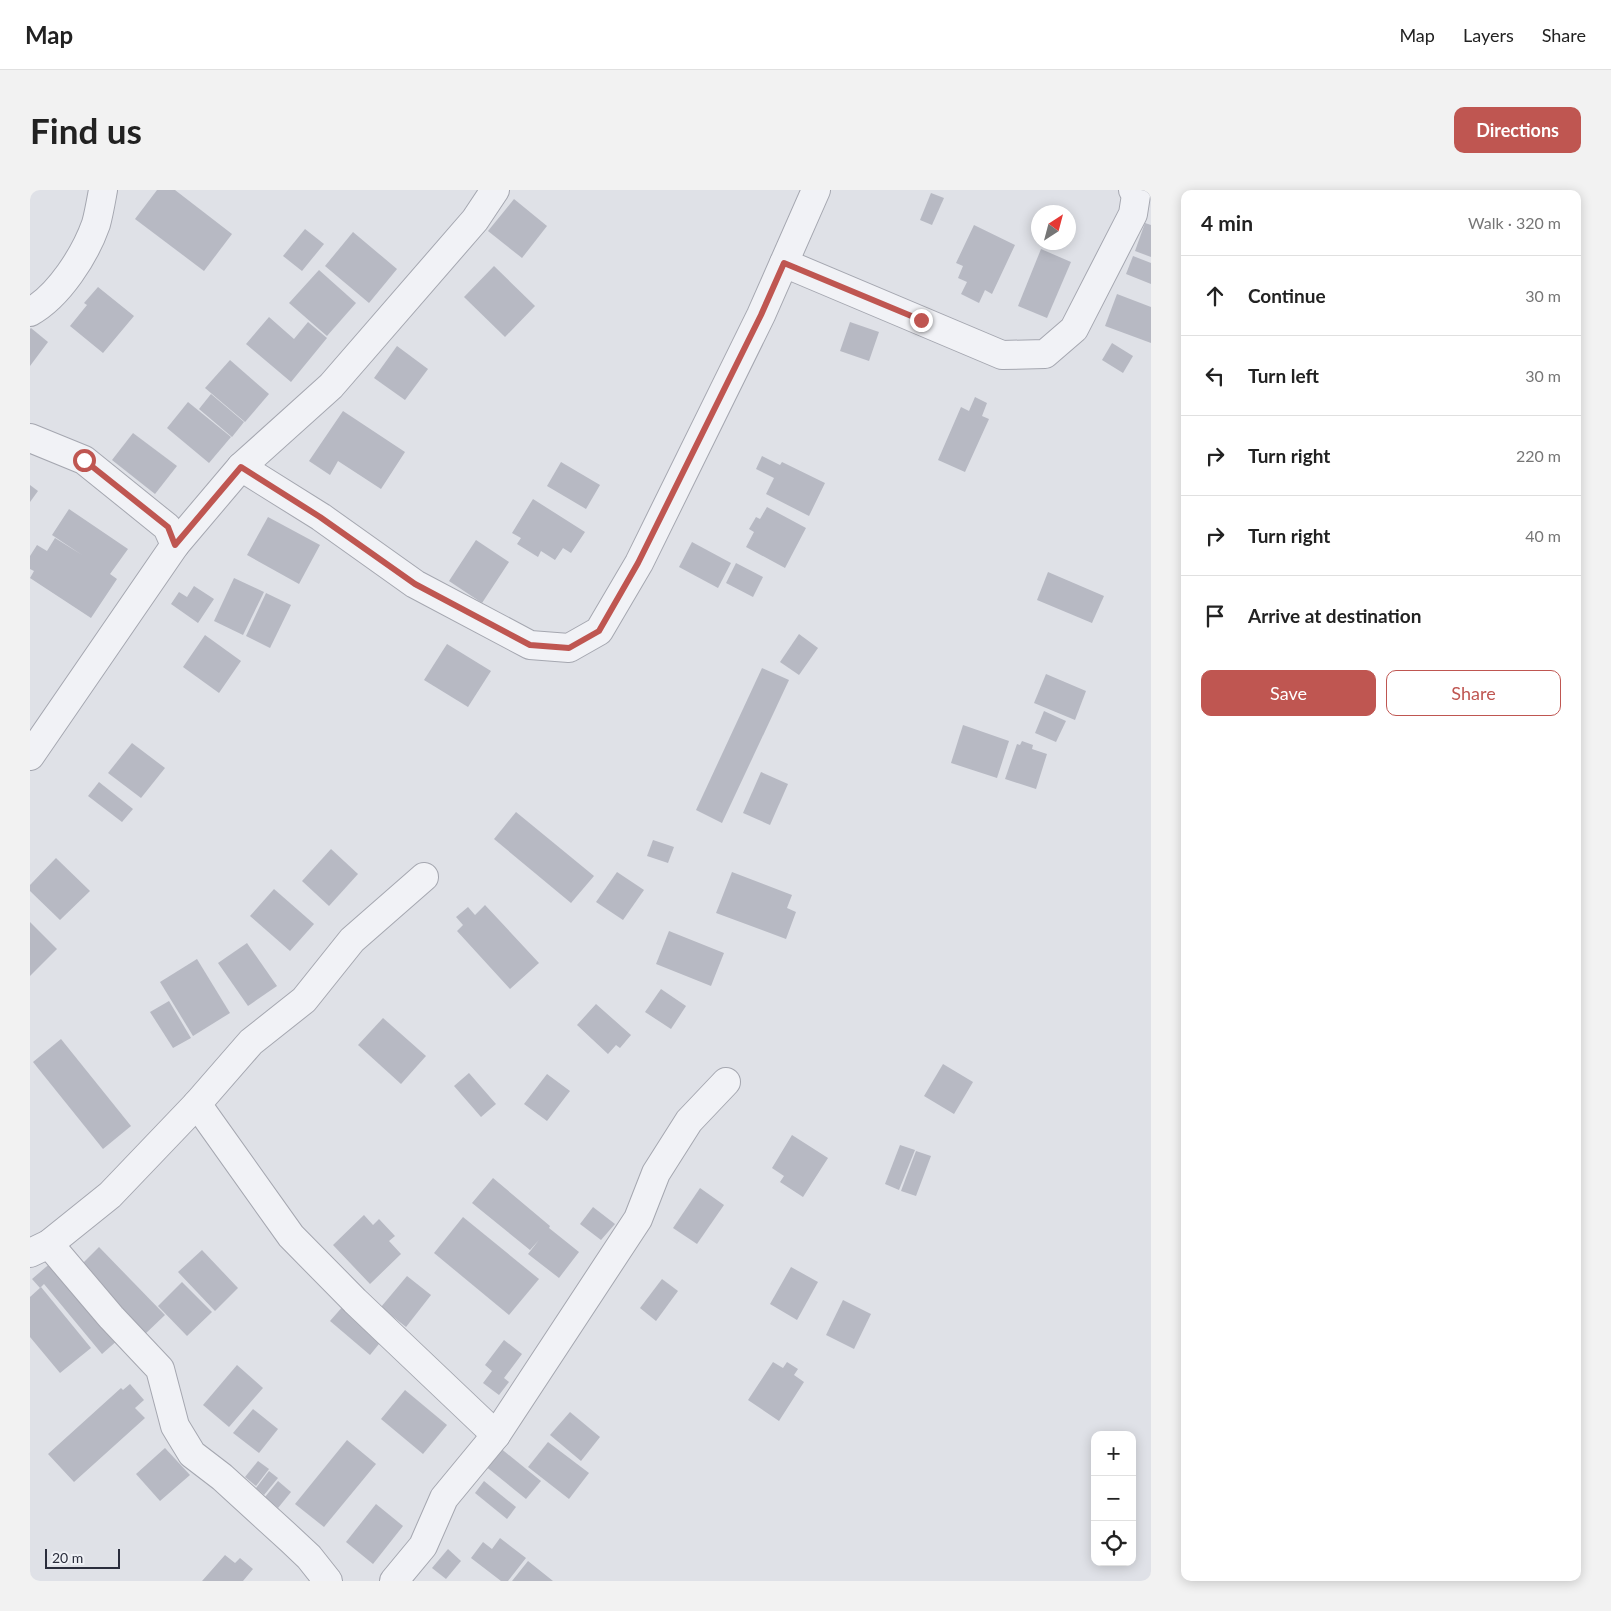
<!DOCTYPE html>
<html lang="en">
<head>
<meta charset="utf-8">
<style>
	:root { --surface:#fff; --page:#f2f2f2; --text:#222; --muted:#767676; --line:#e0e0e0; --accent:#bf5651 }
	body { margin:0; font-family:Lato,sans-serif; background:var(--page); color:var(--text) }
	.controls { position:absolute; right:15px; bottom:15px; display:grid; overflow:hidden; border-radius:10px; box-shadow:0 2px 12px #0003 }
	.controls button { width:45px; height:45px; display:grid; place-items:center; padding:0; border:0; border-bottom:1px solid var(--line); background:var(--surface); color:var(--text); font:25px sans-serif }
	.compass { position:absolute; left:1001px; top:15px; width:45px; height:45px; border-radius:50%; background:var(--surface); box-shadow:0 2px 12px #0003; rotate:36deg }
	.scale { position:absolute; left:15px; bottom:12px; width:75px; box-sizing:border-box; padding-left:5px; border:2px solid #2a2d3c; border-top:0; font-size:14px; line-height:18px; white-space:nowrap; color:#2a2d3c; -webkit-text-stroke:4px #eef0f5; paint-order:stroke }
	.stop { position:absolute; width:15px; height:15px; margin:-11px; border:4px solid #bf5651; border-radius:50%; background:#fff }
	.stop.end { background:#bf5651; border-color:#fff; box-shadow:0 1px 5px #0008 }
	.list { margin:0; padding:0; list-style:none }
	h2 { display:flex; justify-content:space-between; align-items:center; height:65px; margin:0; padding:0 20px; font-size:21px }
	h2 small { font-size:16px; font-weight:400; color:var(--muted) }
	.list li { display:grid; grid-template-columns:32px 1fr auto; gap:15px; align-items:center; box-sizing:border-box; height:80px; padding:0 20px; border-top:1px solid var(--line) }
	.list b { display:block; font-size:19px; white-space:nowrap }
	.list em { font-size:16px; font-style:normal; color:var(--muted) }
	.actions { display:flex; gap:10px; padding:15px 20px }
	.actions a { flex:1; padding:11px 0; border:1px solid var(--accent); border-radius:10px; text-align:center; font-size:18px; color:var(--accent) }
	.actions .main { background:var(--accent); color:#fff }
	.icon { flex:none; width:28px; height:28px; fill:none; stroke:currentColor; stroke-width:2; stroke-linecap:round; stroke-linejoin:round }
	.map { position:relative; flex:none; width:1121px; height:1391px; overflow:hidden; border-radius:10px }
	header { display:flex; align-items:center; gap:30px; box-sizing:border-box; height:70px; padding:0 25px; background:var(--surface); border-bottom:1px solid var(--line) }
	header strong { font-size:24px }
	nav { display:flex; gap:28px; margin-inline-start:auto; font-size:18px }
	.intro { display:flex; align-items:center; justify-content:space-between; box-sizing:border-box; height:120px; padding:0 30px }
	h1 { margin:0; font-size:35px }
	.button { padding:12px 22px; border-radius:10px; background:var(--accent); color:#fff; font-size:18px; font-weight:700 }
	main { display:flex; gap:30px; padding:0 30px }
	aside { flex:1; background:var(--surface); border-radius:10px; box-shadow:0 2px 12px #0003 }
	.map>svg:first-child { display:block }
</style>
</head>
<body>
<header>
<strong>Map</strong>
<nav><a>Map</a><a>Layers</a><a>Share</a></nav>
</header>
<div class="intro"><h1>Find us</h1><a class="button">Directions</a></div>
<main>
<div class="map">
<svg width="1121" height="1391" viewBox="0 0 1121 1391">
	<rect width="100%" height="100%" fill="#dfe1e7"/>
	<g fill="#b7b9c3">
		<path d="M127,0H145L202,44L174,81L105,29Z"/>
		<path d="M901,3L914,8L902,35L890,30Z"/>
		<path d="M484,9L517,36L492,68L458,41Z"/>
		<path d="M1115,33L1121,35V67L1105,61Z"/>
		<path d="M944,35L985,55L962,104L955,100L949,113L931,104L937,92L928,88L933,76L926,73Z"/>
		<path d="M275,39L294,54L272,81L253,66Z"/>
		<path d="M323,42L367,79L339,113L295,76Z"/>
		<path d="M1011,59L1041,72L1017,128L988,116Z"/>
		<path d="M1103,66L1121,73V94L1096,84Z"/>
		<path d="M464,76L505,116L475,147L434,107Z"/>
		<path d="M289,80L326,113L297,146L259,113Z"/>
		<path d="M68,97L104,126L73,163L40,136L57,115L54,113Z"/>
		<path d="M1087,104L1121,117V153L1075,136Z"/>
		<path d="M239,127L264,149L278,132L297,148L261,192L216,154Z"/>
		<path d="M820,132L849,142L839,171L810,161Z"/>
		<path d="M1,138L18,152L0,176V139Z"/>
		<path d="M1082,153L1103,166L1093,183L1072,170Z"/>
		<path d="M367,156L398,179L375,210L344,188Z"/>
		<path d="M200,170L239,204L215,232L175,198Z"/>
		<path d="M181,204L214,232L202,247L169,219Z"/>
		<path d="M945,207L957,213L952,226L959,229L935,282L908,270L931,217L939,221Z"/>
		<path d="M158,212L201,247L179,273L137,238Z"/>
		<path d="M313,221L375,262L351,299L308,271L300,285L279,271Z"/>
		<path d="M103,243L147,276L125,304L82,270Z"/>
		<path d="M732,266L750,275L752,272L795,293L779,326L736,304L744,288L726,279Z"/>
		<path d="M531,272L570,295L556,319L517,296Z"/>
		<path d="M0,295L8,301L0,312Z"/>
		<path d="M503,309L555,342L541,363L533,358L525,370L511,361L508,367L487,354L491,348L482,343Z"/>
		<path d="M737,317L776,338L755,378L716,357L724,342L719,339L726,327L730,329Z"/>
		<path d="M39,319L98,359L80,384L87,389L61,428L0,388L4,381L0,379V366L7,355L17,361L25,348L52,365L22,345Z"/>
		<path d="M238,327L290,355L269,394L217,365Z"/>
		<path d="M446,350L479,372L452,413L419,391Z"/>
		<path d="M662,352L701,373L688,398L649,377Z"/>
		<path d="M706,373L733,387L723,407L696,393Z"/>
		<path d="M1018,382L1074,406L1062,433L1007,410Z"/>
		<path d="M204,388L234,402L213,445L184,431Z"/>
		<path d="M164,396L184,409L168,433L141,414L149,402L157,407Z"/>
		<path d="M236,403L261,415L240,458L216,446Z"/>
		<path d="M769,444L788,458L769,485L750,472Z"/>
		<path d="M175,445L211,471L189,503L153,477Z"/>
		<path d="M417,454L461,481L438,517L394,490Z"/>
		<path d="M732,478L759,490L692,633L666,620Z"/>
		<path d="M1016,484L1056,501L1045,530L1004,513Z"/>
		<path d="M1014,521L1036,531L1026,552L1005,543Z"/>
		<path d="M933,535L979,551L967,588L921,573Z"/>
		<path d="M992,551L1003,555L1002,559L1017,564L1006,599L975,589L987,554L990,555Z"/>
		<path d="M102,553L135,578L111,608L78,583Z"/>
		<path d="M731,582L758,594L740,635L713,623Z"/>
		<path d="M69,592L103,619L92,632L58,606Z"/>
		<path d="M486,622L564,686L541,713L464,649Z"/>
		<path d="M623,650L644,657L638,673L617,666Z"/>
		<path d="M301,659L328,684L299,716L272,691Z"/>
		<path d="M26,668L60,701L30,730L0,701V695Z"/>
		<path d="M587,682L614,700L593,730L566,712Z"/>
		<path d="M702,682L762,705L757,718L766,722L756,749L686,723Z"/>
		<path d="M244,699L284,734L260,761L220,726Z"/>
		<path d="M455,715L509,773L480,799L427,741L433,735L426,727L438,717L445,725Z"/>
		<path d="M0,732L27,759L0,786Z"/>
		<path d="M639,741L694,763L681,796L626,774Z"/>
		<path d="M217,753L247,796L218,816L188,773Z"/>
		<path d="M167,769L200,823L163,846L130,792Z"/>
		<path d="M631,799L656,816L641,839L615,822Z"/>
		<path d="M139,811L161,848L143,858L120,822Z"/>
		<path d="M566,814L601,845L590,858L586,855L578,864L547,835Z"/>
		<path d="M353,828L396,866L371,894L328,855Z"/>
		<path d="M31,849L101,936L73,959L3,872Z"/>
		<path d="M913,874L943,892L924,924L894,906Z"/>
		<path d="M439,883L466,914L451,927L424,896Z"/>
		<path d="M517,884L540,901L517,931L494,914Z"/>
		<path d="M762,945L798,968L773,1007L750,992L754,986L742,978Z"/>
		<path d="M870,955L885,960L869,1000L855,994Z"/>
		<path d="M886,961L901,966L886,1006L871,1001Z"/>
		<path d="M463,988L520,1036L519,1038L549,1062L529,1088L498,1064L509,1050L500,1060L442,1013Z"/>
		<path d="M670,998L694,1015L667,1054L643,1038Z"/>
		<path d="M563,1017L585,1034L571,1050L550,1034Z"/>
		<path d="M334,1025L343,1035L349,1029L365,1046L359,1051L371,1064L340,1094L303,1055Z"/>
		<path d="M433,1027L509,1089L479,1125L404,1063Z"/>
		<path d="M69,1057L135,1125L113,1146L47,1079Z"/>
		<path d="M172,1060L208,1098L185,1121L148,1082Z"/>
		<path d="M23,1071L89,1149L72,1164L14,1094L10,1098L2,1089Z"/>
		<path d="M761,1077L788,1092L767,1130L740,1114Z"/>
		<path d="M377,1086L401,1105L376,1137L351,1117Z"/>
		<path d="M632,1089L648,1101L626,1131L610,1118Z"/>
		<path d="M152,1092L182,1122L157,1146L128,1116Z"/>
		<path d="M11,1097L61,1158L30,1183L0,1147V1107Z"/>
		<path d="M813,1110L841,1124L824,1159L796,1145Z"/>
		<path d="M314,1115L353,1149L340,1165L300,1131Z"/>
		<path d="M474,1150L492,1164L474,1188L479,1192L469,1205L453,1193L462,1181L455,1175Z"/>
		<path d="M743,1172L753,1178L757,1172L768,1179L764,1185L774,1192L749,1231L718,1210Z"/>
		<path d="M207,1175L233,1198L199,1237L173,1215Z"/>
		<path d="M100,1194L114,1210L105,1218L115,1228L44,1292L18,1264L91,1198L93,1200Z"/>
		<path d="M375,1200L417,1235L393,1264L351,1229Z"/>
		<path d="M223,1219L248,1239L229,1263L203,1243Z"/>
		<path d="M540,1222L570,1247L551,1271L520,1245Z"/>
		<path d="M317,1250L346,1274L294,1337L265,1314Z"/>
		<path d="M518,1252L559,1283L539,1309L498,1277Z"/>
		<path d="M469,1257L511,1291L496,1309L454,1275Z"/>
		<path d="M135,1258L160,1285L130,1311L106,1284Z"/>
		<path d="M228,1271L239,1279L226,1296L215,1287Z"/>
		<path d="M239,1281L248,1288L234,1305L226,1298Z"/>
		<path d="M248,1291L261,1302L248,1318L235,1307Z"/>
		<path d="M454,1291L486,1317L477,1329L445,1303Z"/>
		<path d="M346,1314L373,1336L343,1374L316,1352Z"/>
		<path d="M470,1348L496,1368L478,1391H471L441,1368L453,1352L462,1359Z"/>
		<path d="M418,1359L431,1371L416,1389L402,1378Z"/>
		<path d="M195,1365L205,1373L210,1368L223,1379L213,1391H172Z"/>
		<path d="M498,1371L523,1391H482Z"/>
	</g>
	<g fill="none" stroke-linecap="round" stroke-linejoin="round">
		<defs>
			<g id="minor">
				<path d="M754,73L972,165L1015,164L1044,139L1103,24L1106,5L1103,0"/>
				<path d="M0,122C29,106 55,65 66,34C69,23 71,11 73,0"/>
				<path d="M0,248L54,270L137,337L145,355"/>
				<path d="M211,277L291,327L385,394L500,455L539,458L569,441L609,373L731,125L786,0"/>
				<path d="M0,566L145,355L211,277L301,196L445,30L465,0"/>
				<path d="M167,914L261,1046L325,1111L466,1245"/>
				<path d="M19,1054L81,1127L130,1179L145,1236L162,1264L192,1287L261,1350L279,1367L298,1391"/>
				<path d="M0,1063L19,1054L80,1005L167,914L221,852L274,810L322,750L394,687"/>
				<path d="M364,1391L393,1356L414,1308L466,1245L608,1029L626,983L659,931L696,892"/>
			</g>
		</defs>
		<use href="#minor" stroke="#a5a7b0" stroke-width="30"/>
		<use href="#minor" stroke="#f1f2f6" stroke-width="28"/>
	</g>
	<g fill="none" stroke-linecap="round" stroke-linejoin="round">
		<path stroke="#bf5651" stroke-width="6" d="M54,270L138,337L145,355L211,277L290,327L385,394L500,455L539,458L569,441L608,373L731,125L754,73L891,130"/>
	</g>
</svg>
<div class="controls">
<button>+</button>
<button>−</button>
<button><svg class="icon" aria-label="locate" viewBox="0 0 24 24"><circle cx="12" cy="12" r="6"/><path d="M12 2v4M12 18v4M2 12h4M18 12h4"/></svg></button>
</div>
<svg class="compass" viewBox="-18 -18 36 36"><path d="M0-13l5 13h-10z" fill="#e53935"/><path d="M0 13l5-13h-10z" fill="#767676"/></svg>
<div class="scale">20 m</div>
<div class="stop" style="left:54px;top:270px"></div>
<div class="stop end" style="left:891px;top:130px"></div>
</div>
<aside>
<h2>4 min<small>Walk · 320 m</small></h2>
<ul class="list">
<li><svg class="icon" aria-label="ahead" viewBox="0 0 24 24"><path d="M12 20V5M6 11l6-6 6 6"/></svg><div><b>Continue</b></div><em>30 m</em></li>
<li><svg class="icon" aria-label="left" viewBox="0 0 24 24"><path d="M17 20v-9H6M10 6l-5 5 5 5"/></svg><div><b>Turn left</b></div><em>30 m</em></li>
<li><svg class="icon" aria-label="right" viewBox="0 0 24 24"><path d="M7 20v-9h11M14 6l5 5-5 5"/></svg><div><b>Turn right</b></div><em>220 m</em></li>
<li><svg class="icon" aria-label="right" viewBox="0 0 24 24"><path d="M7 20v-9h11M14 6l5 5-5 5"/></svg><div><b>Turn right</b></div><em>40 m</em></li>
<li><svg class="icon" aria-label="arrive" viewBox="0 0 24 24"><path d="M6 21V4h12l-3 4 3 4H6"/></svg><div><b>Arrive at destination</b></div></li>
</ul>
<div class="actions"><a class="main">Save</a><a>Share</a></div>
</aside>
</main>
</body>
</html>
